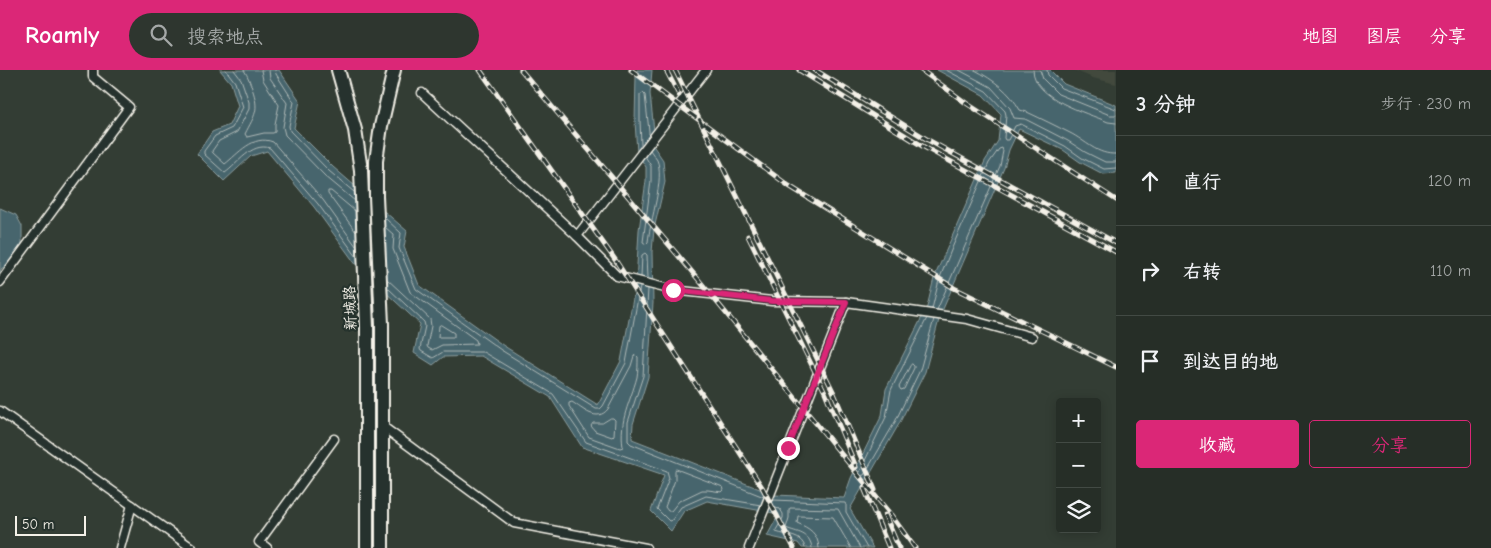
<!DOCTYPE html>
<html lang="zh">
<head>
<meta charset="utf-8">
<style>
	:root { --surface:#262e27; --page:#2e362f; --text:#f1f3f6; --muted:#a4a8a7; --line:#424a44; --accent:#db2777 }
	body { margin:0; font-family:"Comic Neue","LXGW WenKai TC",sans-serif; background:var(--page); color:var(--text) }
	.controls { position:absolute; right:15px; bottom:15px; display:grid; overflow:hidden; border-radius:5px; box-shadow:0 2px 12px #0003 }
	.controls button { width:45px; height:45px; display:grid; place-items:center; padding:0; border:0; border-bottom:1px solid var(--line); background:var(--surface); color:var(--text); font:25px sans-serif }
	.scale { position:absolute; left:15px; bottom:12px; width:71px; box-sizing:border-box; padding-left:5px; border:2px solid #f4f1e8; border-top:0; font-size:14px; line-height:18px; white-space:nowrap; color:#f4f1e8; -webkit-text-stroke:4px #26332d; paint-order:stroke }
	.stop { position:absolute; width:15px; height:15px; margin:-11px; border:4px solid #db2777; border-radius:50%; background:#fff }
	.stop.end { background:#db2777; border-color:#fff; box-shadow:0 1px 5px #0008 }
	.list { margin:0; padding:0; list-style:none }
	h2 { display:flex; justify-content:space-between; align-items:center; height:65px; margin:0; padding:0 20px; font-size:21px }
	h2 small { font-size:16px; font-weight:400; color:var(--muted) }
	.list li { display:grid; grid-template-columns:32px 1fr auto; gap:15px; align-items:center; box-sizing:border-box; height:90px; padding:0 20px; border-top:1px solid var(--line) }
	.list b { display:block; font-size:19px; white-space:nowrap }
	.list em { font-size:16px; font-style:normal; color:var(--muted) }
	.actions { display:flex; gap:10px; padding:15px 20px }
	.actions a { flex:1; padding:11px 0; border:1px solid var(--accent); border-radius:5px; text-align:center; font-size:18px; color:var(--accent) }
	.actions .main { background:var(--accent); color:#fff }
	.icon { flex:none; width:28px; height:28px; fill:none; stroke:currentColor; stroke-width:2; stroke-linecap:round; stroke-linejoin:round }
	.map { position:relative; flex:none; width:1116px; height:478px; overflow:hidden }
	header { display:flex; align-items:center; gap:30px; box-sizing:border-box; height:70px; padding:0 25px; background:var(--accent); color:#fff }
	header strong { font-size:24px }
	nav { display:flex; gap:28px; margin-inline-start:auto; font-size:18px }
	.search { width:350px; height:45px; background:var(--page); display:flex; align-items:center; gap:12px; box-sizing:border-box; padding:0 18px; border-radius:28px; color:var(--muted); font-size:19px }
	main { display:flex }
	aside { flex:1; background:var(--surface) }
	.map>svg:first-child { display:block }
</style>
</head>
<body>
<header>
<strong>Roamly</strong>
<div class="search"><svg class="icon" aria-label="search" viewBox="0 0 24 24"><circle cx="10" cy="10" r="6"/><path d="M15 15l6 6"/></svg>搜索地点</div>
<nav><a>地图</a><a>图层</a><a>分享</a></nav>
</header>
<main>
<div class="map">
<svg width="1116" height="478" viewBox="0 0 1116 478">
	<rect width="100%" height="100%" fill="#333d34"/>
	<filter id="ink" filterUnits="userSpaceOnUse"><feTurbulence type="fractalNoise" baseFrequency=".02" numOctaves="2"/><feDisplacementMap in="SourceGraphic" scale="10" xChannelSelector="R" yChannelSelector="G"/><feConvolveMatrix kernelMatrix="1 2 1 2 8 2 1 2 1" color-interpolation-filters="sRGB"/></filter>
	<g filter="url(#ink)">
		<path fill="#42493d" d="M1074,0H1116V14L1093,8Z"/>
		<g fill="#47656d" stroke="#8c9d9e">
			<path d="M220,0H279L300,31L294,58L333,97L407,161L404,177L419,215L504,276L598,335L621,291L636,213L639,160L646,111V97L637,83L635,51L636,6L637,0H652L650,24L654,61L652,74L663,90L665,112L654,159L652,182L653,233L648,307L633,354L632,369L775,425L844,428L851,408L882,345L886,319L927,237L934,208L948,176L985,91L998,71L1001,44L983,25L937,0H1050L1064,14L1116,35V103L1103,104L1080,92L1063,80L1019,59L1009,80L1004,98L940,246L925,302L899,354L850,439L873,478H802L798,473L767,466L779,444L707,431L684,441L671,461L651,441L664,405L582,377L550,327L481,286L443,287L433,295L414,283L420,254L357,196L314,137L267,81L251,86L224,111L197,84L212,62L229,55L238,36L231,13Z"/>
			<path d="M0,138L16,145L22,156V185L1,199L0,203Z"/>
		</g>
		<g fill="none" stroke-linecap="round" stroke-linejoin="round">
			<g stroke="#afb9b7" stroke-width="1">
				<path d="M226,0L235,12L243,37L232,58L215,66L204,81V84L225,103C238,94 251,72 270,78L318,134L357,187"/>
				<path d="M234,0L241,9L249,32V39L237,62L219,71L212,81L213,83L225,94C238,84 253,64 273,72L323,130L356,176"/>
				<path d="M244,0C248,6 250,12 252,18C260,41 255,44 245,64L247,67L264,63H273L275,62V54L279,35L263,10L261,0"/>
				<path d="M269,0L270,8L287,33L283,57L285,65L325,106L355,131"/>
				<path d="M275,0L276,4L294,32L289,56L290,61L329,101L354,122"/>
				<path d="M946,0L986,21L1005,41L1006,45L1004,68L1005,70H1008L1015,56L1021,54L1065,76L1082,88L1104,99L1116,98"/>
				<path d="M959,0L991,17L1010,38L1014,48L1025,49L1068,71L1085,82L1105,92H1116"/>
				<path d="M975,0C994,10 1010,22 1020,40L1027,42C1042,49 1056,56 1070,63C1086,71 1097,85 1116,84"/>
				<path d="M1033,0C1034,29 1085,42 1108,52L1116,53"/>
				<path d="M1040,0L1043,9L1058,24L1110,45H1116"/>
				<path d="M1047,0L1048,5L1061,18L1116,39"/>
				<path d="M641,75L640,50V25L643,23L645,25L649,61V66"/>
				<path d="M645,86L651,96V111L643,172L646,174L648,172C650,151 665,108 657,90C655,87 652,83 650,80"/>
				<path d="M355,141L331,121H328V124L356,162"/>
				<path d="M385,148L401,163L399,178L416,219L501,280L596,339H600L603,336L626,293L640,217"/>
				<path d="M385,157L394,165L393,179L410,222L476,270L477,274L442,275L432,280L428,278L427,276L431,256L430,249L387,209"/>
				<path d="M641,207L642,185L645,183L647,185L648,208"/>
				<path d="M388,218L424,252L425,256L420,279L421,281L433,288L443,282H483L553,324L586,372L667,401L669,408L657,439L669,451L672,450L681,437L706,426L761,435"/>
				<path d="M648,219L643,306L628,352V371L631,374L764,427"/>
				<path d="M932,239L939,210L952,178L989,93L999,79L1002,78L1003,81L1000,96L937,240"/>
				<path d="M927,248L891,320L886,347L859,403L860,406L864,405L895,352L920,300L934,249"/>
				<path d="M441,255L454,263V267H438L439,256Z"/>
				<path d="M636,285L638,287C638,294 638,301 637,307C630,333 619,349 623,377L620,378L589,367L569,336V333L572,332C583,339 597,353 608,339L631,296L634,286Z"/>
				<path d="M912,294L914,296V298L904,319L901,320L899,317L910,296Z"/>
				<path d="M611,348H613L615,350L614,365L612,367L595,361L591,356L593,353H602Z"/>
				<path d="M676,399L723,417L724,420L722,422L708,420H702L679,431L671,441H668L665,437L675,410V401Z"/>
				<path d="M773,430L845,433L846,435V442L867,478"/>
				<path d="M770,437L780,439L783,444V448L776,460V462C787,466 803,465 805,478"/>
				<path d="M812,478C810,462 797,463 786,458L789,448V440L790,438L838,439L860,478"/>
				<path d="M819,478C818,463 809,458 797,453L798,446L833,447L851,478"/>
			</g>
			<defs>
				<g id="minor">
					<path d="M422,23L577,166L706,0"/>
					<path d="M577,166L617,206L673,220L772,231L846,232"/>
					<path d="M0,212L129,37L93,7V0"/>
					<path d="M0,341L192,478"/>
					<path d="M382,356L514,453L646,478"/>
					<path d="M120,478L132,435"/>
					<path d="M267,478L259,472L334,369"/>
					<path d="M749,478L846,232L967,249L1032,267"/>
				</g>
				<g id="primary">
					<path d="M338,0L355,60L361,100L367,258V478"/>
					<path d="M382,478V254L376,126V91L381,56L394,0"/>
				</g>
			</defs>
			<use href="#minor" stroke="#f4f1e8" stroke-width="11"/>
			<use href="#primary" stroke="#f4f1e8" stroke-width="16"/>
			<use href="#minor" stroke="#26332d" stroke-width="8"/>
			<use href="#primary" stroke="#26332d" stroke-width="12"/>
			<defs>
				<g id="rail">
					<path d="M480,0L616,191L762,417L794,478"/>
					<path d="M521,0L698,209L891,445L915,478"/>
					<path d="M631,0L789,116L954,218L1116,297"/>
					<path d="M666,0L679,25"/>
					<path d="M675,0L833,321L875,420"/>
					<path d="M799,0L924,77L1116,182"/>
					<path d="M815,0L928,70L1116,173"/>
					<path d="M921,0L966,33L1116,130"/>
					<path d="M748,166L825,322L856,397"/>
					<path d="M864,418L889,478"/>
					<path d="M885,445L899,478"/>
				</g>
			</defs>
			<use href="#rail" stroke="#f4f1e8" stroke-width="5"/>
			<use href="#rail" stroke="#26332d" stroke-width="3" stroke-dasharray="9" stroke-linecap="butt"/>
		</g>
	</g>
	<g fill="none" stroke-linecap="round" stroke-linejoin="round" filter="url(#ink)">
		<path stroke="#db2777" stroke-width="6" d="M673,220L772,231L846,232L788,378"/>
	</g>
	<g text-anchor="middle" stroke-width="4.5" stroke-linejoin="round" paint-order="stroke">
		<g font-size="15" fill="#f4f1e8" stroke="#26332d">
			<text transform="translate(350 238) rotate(-92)" y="5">新城路</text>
		</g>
	</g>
</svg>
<div class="controls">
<button>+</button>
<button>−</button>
<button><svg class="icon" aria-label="layers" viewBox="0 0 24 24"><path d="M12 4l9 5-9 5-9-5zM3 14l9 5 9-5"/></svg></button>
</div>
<div class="scale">50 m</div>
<div class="stop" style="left:673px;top:220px"></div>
<div class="stop end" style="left:788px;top:378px"></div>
</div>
<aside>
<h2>3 分钟<small>步行 · 230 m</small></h2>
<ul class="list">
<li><svg class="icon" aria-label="ahead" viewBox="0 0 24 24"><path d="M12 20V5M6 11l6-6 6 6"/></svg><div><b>直行</b></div><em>120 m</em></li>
<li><svg class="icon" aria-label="right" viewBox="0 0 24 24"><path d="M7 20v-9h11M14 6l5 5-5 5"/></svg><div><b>右转</b></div><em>110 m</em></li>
<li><svg class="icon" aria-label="arrive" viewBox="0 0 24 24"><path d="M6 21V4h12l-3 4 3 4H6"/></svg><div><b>到达目的地</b></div></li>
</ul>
<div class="actions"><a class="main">收藏</a><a>分享</a></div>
</aside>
</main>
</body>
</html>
